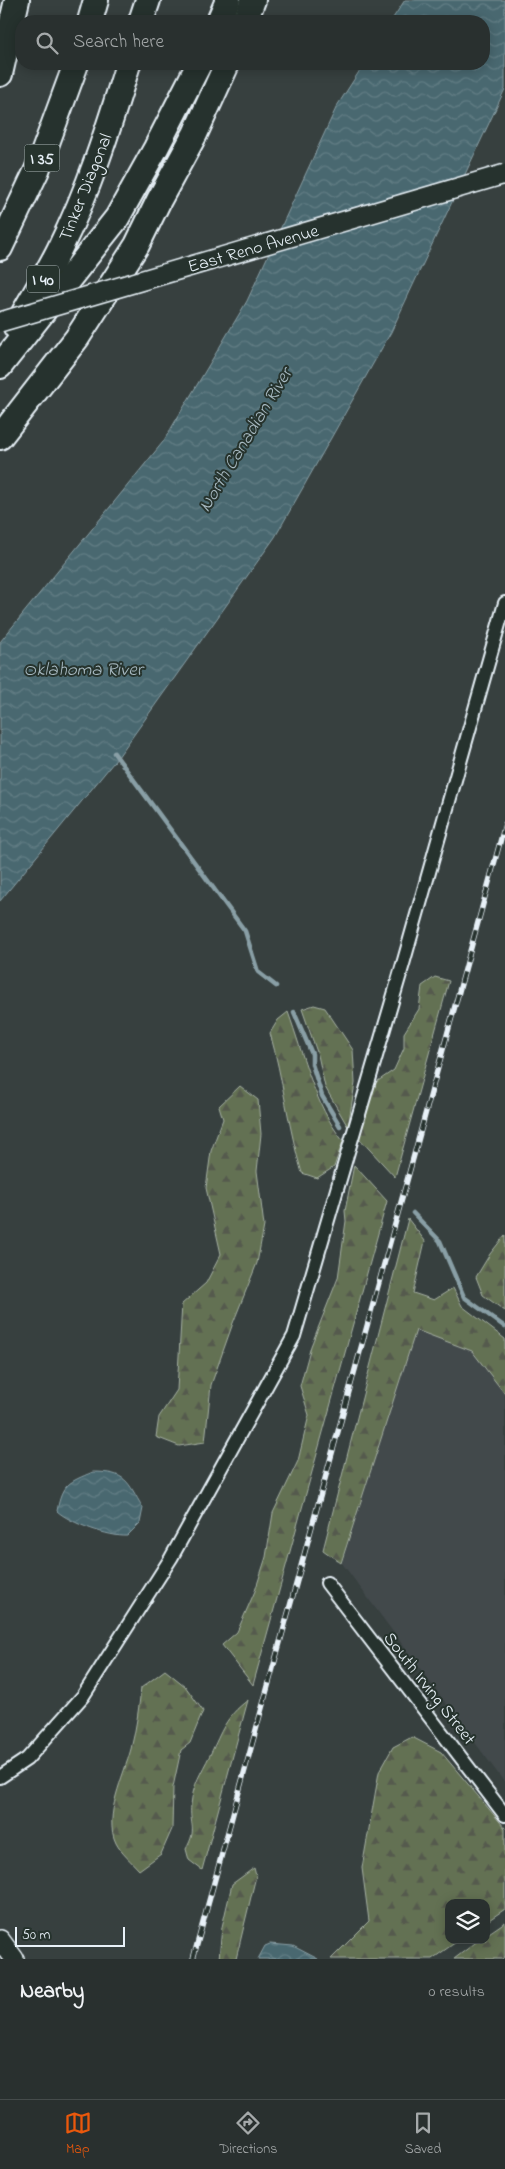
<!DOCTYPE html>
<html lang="en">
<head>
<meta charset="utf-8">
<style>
	:root { --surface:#29302f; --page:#313837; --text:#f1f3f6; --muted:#a5a9aa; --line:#454b4b; --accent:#ea580c }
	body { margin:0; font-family:"Indie Flower",sans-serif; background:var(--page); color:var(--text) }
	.controls { position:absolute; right:15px; bottom:15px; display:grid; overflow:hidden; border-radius:10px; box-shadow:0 2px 12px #0003 }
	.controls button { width:45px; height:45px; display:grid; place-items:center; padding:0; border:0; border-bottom:1px solid var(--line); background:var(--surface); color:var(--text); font:25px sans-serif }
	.scale { position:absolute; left:15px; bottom:12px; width:110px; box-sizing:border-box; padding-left:5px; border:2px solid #e8f1f8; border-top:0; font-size:14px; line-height:18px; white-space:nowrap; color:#e8f1f8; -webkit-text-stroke:4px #26332d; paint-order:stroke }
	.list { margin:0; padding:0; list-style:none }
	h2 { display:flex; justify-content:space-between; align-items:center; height:65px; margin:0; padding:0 20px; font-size:21px }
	h2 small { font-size:16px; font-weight:400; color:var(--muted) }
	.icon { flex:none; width:28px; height:28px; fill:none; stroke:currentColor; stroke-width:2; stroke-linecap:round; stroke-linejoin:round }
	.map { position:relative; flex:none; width:505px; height:1959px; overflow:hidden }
	.search { position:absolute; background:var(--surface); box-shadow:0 2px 12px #0003; left:15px; right:15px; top:15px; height:55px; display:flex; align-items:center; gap:12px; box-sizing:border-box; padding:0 18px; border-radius:20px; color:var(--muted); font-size:19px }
	.sheet { height:140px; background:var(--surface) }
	nav { display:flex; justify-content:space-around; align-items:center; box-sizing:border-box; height:70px; border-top:1px solid var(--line); background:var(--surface); font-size:14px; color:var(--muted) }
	nav a { display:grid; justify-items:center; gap:2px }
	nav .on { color:var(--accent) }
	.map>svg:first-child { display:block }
</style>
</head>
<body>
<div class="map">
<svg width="505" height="1959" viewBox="0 0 505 1959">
	<defs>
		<pattern id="forest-firs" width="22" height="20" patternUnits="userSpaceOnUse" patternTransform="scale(1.25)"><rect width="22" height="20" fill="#647152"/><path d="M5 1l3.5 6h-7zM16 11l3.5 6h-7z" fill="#545a4e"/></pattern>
		<pattern id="water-waves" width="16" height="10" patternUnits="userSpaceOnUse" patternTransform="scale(1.25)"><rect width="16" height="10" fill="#496870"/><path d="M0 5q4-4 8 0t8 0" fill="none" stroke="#637e85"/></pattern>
	</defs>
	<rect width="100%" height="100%" fill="#37403f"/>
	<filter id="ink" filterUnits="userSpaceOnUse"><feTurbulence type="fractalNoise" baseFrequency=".02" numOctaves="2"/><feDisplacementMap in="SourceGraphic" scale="10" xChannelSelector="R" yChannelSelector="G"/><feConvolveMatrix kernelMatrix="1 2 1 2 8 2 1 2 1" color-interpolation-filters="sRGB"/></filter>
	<g filter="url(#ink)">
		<path fill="#43494c" d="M416,1329L472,1351L505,1394V1783L342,1563Z"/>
		<g fill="url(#forest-firs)" stroke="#a6b1a5">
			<path d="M435,977L449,981L395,1177L358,1137L375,1083L394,1070L404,1048V1033L419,1009L422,986Z"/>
			<path d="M314,1005L325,1008L353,1050L355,1083L348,1127L325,1087L318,1055L302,1009Z"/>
			<path d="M288,1012C304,1056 314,1104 343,1141L334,1167L317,1178L302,1173C288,1127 283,1079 270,1033L278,1020Z"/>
			<path d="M240,1086L258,1100L261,1134L257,1171L264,1226L257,1263L233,1323L211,1385L205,1442L179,1446L156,1437L159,1417L177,1390L182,1304L206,1283L221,1254L206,1188L211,1151L223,1119L219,1106Z"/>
			<path d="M354,1165L387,1201L253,1685L222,1645L237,1632L255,1591L266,1557L273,1513L298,1461L309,1415L300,1386L311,1346L338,1278L346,1221L345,1211Z"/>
			<path d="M408,1219L425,1241L413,1293L434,1300L453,1288L462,1306L505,1339V1394L472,1351L416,1330L341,1563L323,1550Z"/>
			<path d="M505,1235V1311L483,1295L476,1277L490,1254Z"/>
			<path d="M165,1670L185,1686L203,1711L190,1743L181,1750L173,1787L172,1829L161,1854L139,1870C132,1862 121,1853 116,1843C103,1817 124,1775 131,1749C136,1729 139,1708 141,1688Z"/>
			<path d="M248,1700L202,1870L189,1860L186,1849C198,1828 189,1825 191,1805C193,1784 201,1773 210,1755C222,1731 225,1717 248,1700Z"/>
			<path d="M412,1737L441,1752L505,1828V1909L486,1922V1903H449V1940H459L432,1959H331L369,1921L362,1868L379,1772L393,1747Z"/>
			<path d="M254,1868L256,1876L236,1959H219L222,1927L232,1884Z"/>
			<path d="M505,1922V1956L502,1959H454L479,1940H486V1935Z"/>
		</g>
		<g fill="url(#water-waves)" stroke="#899fa6">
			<path d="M405,0H505V89L391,332L275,537L118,757L0,901V642L163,442L247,301L337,106L364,64H484V21H391Z"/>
			<path d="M93,1472C127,1472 127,1481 143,1508L140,1523L127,1536C109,1537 70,1523 57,1511C62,1484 69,1482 93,1472Z"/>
			<path d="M270,1944L293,1946L318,1959H258L265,1946Z"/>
		</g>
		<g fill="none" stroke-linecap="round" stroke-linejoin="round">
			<g stroke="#899fa6" stroke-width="4.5">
				<path d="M114,753L245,931L258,972L276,986"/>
				<path d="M294,1012L312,1054V1064L322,1096L340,1126"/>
				<path d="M413,1213L440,1241L464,1297L505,1327"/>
			</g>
			<defs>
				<g id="minor">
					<path d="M327,1583L505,1815"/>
					<path d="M0,1777L27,1759L83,1696L171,1558L294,1336L403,964L505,603"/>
				</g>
				<path id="secondary" d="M0,1940L14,1959"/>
				<g id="motorway">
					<path d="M90,21L96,0"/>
					<path d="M141,21L148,0"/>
					<path d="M219,21L228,0"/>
					<path d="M245,21L253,0"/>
					<path d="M0,74L17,0"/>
					<path d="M0,248L37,170L76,64"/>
					<path d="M16,327C30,301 46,276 59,250C89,190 109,127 128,64"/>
					<path d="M0,366L117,218L156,148L199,64"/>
					<path d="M0,437L77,338L137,245L159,200L195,134L227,64"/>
				</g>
			</defs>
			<use href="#minor" stroke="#e8f1f8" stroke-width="16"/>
			<use href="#secondary" stroke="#e8f1f8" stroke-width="22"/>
			<use href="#motorway" stroke="#e8f1f8" stroke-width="28"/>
			<use href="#minor" stroke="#26332d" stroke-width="12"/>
			<use href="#secondary" stroke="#26332d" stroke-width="19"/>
			<use href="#motorway" stroke="#26332d" stroke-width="24"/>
			<defs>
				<path id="rail" d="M193,1959L505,824"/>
			</defs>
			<use href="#rail" stroke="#e8f1f8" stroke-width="5.5"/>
			<use href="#rail" stroke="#26332d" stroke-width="4" stroke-dasharray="11" stroke-linecap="butt"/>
			<defs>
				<path id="secondary-bridge" d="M0,322L505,174"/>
			</defs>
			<use href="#secondary-bridge" stroke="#e8f1f8" stroke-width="22" stroke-linecap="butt"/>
			<use href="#secondary-bridge" stroke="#26332d" stroke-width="19"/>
		</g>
	</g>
	<g text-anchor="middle" stroke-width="4" stroke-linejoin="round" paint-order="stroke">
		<g fill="#26332d" stroke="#aeb8bb" stroke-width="1">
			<rect x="24.5" y="144.5" width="35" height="27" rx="4"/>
			<rect x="27" y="265.5" width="32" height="27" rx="4"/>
		</g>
		<g font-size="16" font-weight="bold" fill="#e8f1f8">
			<text x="42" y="164">I 35</text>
			<text x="43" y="285">I 40</text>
		</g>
		<g font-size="18" fill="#e8f1f8" stroke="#26332d">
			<text transform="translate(85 187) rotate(-68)" y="6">Tinker Diagonal</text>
			<text transform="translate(253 248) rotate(-16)" y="6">East Reno Avenue</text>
			<text transform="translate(430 1688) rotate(52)" y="6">South Irving Street</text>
		</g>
		<g font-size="19" font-style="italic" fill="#a8bac2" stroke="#26332d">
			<text transform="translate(244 439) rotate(-59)" y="7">North Canadian River</text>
			<text x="83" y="675">Oklahoma River</text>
		</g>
	</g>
</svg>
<div class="controls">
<button><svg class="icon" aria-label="layers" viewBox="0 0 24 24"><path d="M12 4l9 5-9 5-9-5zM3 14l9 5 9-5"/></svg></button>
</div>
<div class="scale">50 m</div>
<div class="search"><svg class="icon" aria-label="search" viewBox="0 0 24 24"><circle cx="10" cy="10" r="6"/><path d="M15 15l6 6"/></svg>Search here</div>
</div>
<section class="sheet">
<h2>Nearby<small>0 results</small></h2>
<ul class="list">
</ul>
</section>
<nav>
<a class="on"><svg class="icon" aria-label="map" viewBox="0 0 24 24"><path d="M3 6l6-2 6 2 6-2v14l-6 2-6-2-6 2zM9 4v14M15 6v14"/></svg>Map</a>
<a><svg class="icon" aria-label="directions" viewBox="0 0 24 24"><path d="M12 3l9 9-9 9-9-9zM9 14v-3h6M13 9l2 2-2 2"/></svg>Directions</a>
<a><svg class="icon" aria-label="saved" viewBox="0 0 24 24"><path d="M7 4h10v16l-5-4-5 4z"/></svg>Saved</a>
</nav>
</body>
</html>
